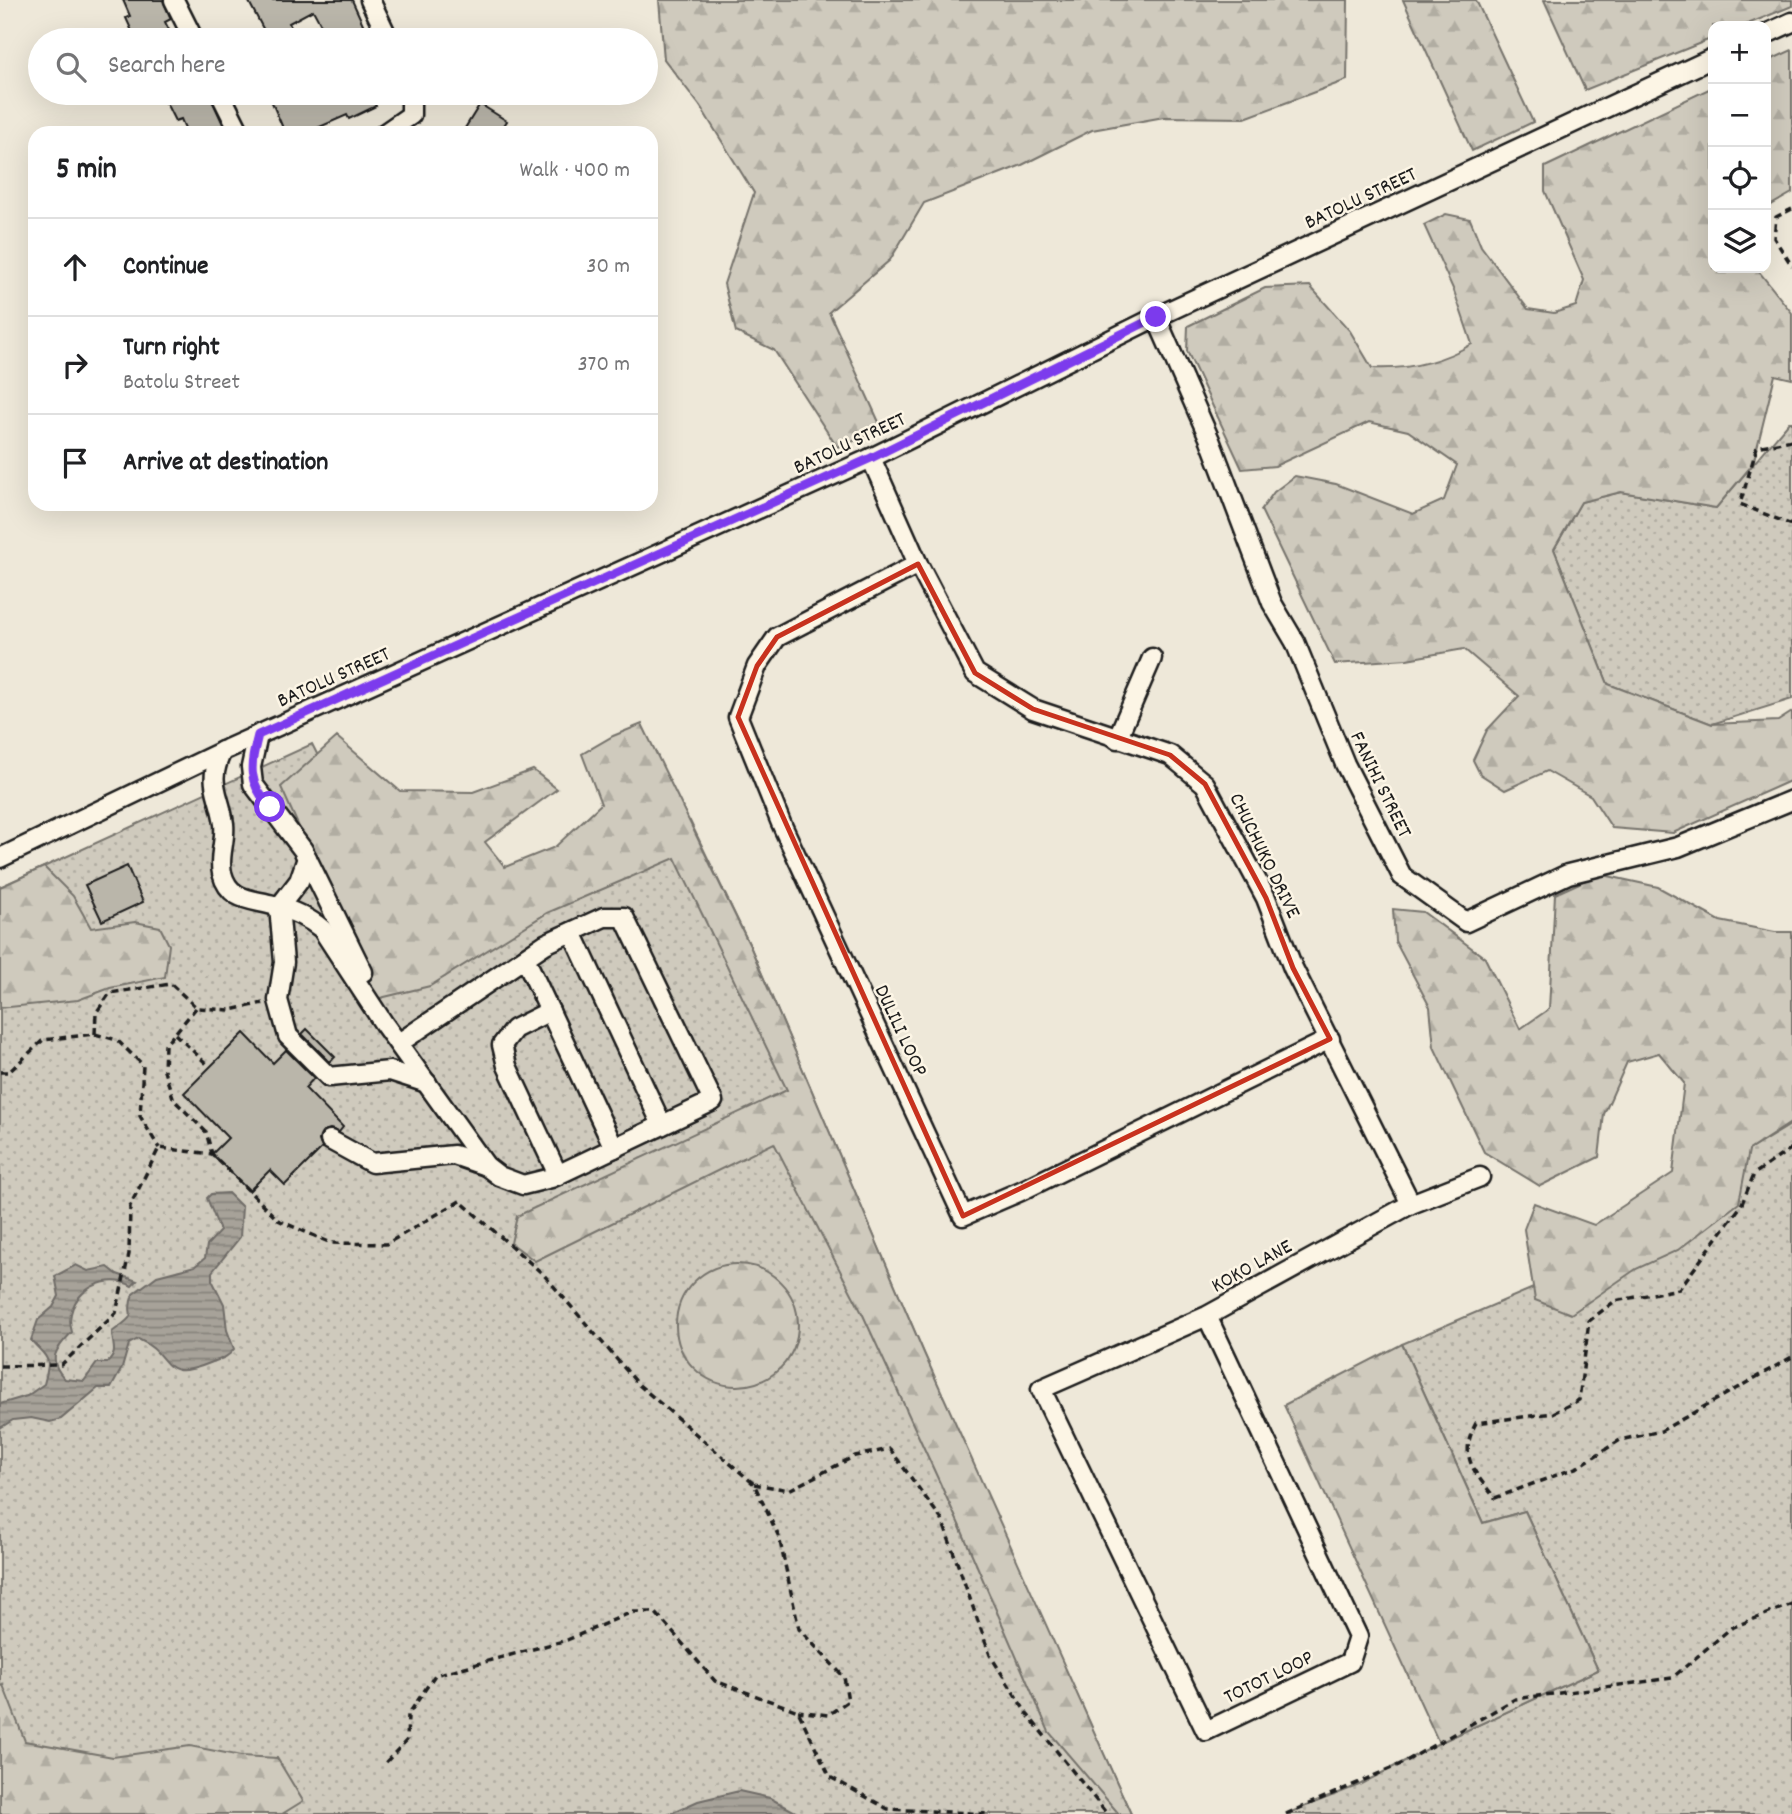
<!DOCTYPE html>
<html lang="en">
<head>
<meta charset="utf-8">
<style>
	:root { --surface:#fff; --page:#f6f6f6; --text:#202124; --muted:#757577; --line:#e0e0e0 }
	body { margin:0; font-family:Dekko,sans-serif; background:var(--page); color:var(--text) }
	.controls { position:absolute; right:21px; top:21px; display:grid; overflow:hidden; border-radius:14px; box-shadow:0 7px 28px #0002 }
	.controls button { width:63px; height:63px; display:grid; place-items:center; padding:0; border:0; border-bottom:2px solid var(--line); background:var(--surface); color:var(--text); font:35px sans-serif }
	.stop { position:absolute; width:21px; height:21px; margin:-16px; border:5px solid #7c3aed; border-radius:50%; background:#fff }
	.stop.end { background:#7c3aed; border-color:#fff; box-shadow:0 2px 7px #0008 }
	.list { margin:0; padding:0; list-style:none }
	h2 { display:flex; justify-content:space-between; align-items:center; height:91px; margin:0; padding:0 28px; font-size:30px }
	h2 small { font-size:23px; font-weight:400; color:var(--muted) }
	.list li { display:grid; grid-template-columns:46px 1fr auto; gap:21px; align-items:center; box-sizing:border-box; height:98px; padding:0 28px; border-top:2px solid var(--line) }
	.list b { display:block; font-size:26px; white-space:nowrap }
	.list p { margin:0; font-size:23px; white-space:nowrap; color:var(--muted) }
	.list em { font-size:23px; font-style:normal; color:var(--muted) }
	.icon { flex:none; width:38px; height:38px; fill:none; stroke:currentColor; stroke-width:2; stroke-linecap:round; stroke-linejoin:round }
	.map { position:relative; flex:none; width:1792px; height:1814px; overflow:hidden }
	.search { position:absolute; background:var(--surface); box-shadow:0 7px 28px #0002; left:28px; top:28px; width:630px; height:77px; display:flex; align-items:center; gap:18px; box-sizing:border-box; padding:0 24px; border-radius:38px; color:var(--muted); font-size:26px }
	.panel { position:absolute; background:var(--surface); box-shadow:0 7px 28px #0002; left:28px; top:126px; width:630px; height:385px; border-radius:21px }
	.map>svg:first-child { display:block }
</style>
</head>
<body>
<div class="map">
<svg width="1792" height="1814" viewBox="0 0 1792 1814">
	<defs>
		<pattern id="grass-dots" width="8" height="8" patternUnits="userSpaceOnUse" patternTransform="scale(1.75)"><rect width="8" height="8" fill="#cfcabd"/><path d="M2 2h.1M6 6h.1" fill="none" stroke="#b1ada2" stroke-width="1.8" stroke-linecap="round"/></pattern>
		<pattern id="forest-firs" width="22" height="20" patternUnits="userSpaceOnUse" patternTransform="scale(1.75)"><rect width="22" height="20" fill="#cfcabd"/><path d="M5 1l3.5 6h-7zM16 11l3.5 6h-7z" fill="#b1ada2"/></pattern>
		<pattern id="water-rules" width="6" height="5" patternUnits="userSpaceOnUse" patternTransform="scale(1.75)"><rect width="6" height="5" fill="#a7a299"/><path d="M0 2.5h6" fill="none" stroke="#87837c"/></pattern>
	</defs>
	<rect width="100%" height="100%" fill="#eee8d9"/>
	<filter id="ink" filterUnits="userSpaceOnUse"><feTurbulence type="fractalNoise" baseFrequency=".0143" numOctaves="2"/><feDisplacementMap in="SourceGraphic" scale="14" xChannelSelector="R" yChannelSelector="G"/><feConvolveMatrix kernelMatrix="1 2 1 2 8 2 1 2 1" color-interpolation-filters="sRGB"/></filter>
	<g filter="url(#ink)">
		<g fill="url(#grass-dots)" stroke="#76736c" stroke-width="2">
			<path d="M1789,422H1792V699L1712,724L1608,684L1554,549L1581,502L1621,492L1716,508Z"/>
			<path d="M312,744L364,847L534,898L690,821L750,946L949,1412L1131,1814H0V887Z"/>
			<path d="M1792,1124V1814H1286L1359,1785L1439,1743L1598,1670L1525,1511L1483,1523L1402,1344L1587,1265L1749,1150Z"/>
		</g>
		<g fill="url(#forest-firs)" stroke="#76736c" stroke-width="2">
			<path d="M659,0H1348L1347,80L1245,118L1164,117L1092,130L1022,165L924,203L890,260L829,312L883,431L837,447L774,350L736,332L724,284L754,193L700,106L664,59Z"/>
			<path d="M1403,0H1476L1533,122L1472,151Z"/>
			<path d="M1544,0H1792V6L1743,26H1713V38L1585,90Z"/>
			<path d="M1792,50V193L1766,208V62Z"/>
			<path d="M1713,87V268H1756L1792,313V379L1775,375L1753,464L1716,508L1621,492L1581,502L1554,549L1608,684L1712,724L1778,721L1792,712V780L1673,833L1612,828L1591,796L1547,771L1505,790L1480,774L1473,760L1487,730L1519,696L1464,649L1407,659L1335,664L1261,510L1274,492L1295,476L1336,484L1413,514L1444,500L1457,465L1408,431L1369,422L1275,466L1242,469L1187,351L1188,326L1265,288L1310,286L1350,331L1372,368C1408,370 1441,362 1472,344L1454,291L1424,225L1446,214L1470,219L1481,246L1528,309L1554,313L1576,306L1584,280L1545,191V167Z"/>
			<path d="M642,724L750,946L924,1353L1131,1814H1119L1049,1732L961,1529L863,1315L774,1143L535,1261L511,1243L517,1216L787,1090L675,858L547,913L430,986L376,999L281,787L337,737L400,791L473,792L533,770L557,789L485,842L505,867L555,847L601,804L582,754L613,736Z"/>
			<path d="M44,867L73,896L91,928L135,922L160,927L169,945L165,977L110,988L78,1000L0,1008V887Z"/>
			<path d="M1599,874L1658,887L1720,921L1775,932H1792V1122L1749,1150L1739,1203L1678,1250L1636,1269L1571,1314L1535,1300L1524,1229L1534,1203L1594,1225L1673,1173L1684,1083L1659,1053L1627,1062L1604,1114L1599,1157L1540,1186L1484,1152L1434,1047L1430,1007L1395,941L1393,909L1423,912L1485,958L1520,1029L1549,1009L1555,894Z"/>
			<circle cx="737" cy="1325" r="61"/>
			<path d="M1402,1344L1483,1523L1525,1511L1598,1670L1439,1743L1284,1405Z"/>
			<path d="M3,1685L25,1741L113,1757L190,1746L241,1756L277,1758L303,1801L282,1814H0V1686Z"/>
		</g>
		<g fill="url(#water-rules)" stroke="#6f6c67" stroke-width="2">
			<path d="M228,1193L242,1207L240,1237L212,1272V1280L224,1304L227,1330L234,1349C228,1358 220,1359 210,1363C159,1384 173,1354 138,1339L129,1344L122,1368L111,1388H98L61,1419L50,1422L31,1418L13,1420L0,1428V1404L27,1396L44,1384C52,1355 48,1360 31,1340L38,1320L53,1307L59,1296L55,1276L76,1265L88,1271L108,1267L117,1274L137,1281L132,1286C103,1270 61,1297 72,1332C58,1347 45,1358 65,1379L84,1381L97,1363H107C119,1352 112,1346 112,1332C144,1309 123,1320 133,1294L157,1276L195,1266L205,1258L207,1245L220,1231L207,1198L211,1194Z"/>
			<path d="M739,1791L770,1798L799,1814H669L698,1801Z"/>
		</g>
		<g fill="#bab6aa" stroke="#1c1c1c" stroke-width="2">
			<path d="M123,0H163L171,19L165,22L174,40H136L126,18L130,16Z"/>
			<path d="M248,0H352L367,33L351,40H329L313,10L289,23L297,40H269Z"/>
			<path d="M188,93H209L227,133H187L181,119L175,121L166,103Z"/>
			<path d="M268,93H370L376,106L349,119L347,115L306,133H285Z"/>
			<path d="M480,104L507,121L499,133H462Z"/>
			<path d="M127,866L143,902L102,921L85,885Z"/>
			<path d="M307,1029L335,1057L330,1062L302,1034Z"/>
			<path d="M244,1033L273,1063L286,1050L314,1078L305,1088L343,1127L339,1132L330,1129L324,1131L319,1140L322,1148L285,1185L270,1170L249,1191L212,1154L228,1138L184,1093Z"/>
		</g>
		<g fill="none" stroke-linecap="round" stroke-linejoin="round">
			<defs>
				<g id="minor">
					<path d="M174,0L194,40"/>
					<path d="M370,0L389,40"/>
					<path d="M1766,34L1792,22"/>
					<path d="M220,93L240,133"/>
					<path d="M385,133L411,115V93"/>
					<path d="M1156,317L1210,440L1272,603L1295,642L1345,764L1402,876L1466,922L1568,874L1678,847L1792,800"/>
					<path d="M871,458L918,564L975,673L1033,709L1170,755L1205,784L1266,898L1293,968L1411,1204"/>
					<path d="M918,564L777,637L757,666L738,717L781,823L963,1216L1021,1191L1330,1039"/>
					<path d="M258,735L251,767L253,784L303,850L363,972"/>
					<path d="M1117,739L1152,658"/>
					<path d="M222,751C206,784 220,793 224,824C226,841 218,857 222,873C229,901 251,899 273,905C291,910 308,917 322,929L384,1024L486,1166L499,1176L523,1185L551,1178L713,1101L624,917H604L545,944L399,1043"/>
					<path d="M0,858L227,749L871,458L1156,317L1713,58"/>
					<path d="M307,858L299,881L279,907L284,962L278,1000L288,1036L329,1077L390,1071L427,1083"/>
					<path d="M572,932L662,1125"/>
					<path d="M525,958L614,1148"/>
					<path d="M550,1011L514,1029L502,1045L507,1066L558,1175"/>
					<path d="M330,1140L372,1163L454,1155L486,1166"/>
					<path d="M1207,1316L1358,1637L1350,1662L1206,1731L1041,1389L1207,1316L1411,1204L1480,1177"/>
				</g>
			</defs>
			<use href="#minor" stroke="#1c1c1c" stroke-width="23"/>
			<g stroke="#1c1c1c" stroke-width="3.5" stroke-dasharray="7 5" stroke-linecap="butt">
				<path d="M1792,209L1776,217L1774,238L1792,266"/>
				<path d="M1792,440L1757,447L1740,504L1792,525"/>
				<path d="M196,1008L165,1045L164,1071L174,1100L206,1132L212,1154"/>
				<path d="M95,1034L96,1013L110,993L171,984L197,1008L231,1010L263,1003"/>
				<path d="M175,1034L210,1067"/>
				<path d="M0,1072H9L43,1040L95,1034L117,1040L143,1065L140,1116L159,1148"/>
				<path d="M1792,1148L1754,1174L1741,1206L1679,1289L1615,1301L1589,1321L1579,1400L1553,1413L1476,1423C1458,1456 1474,1472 1495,1498L1578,1467L1620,1440L1661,1431L1792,1357"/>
				<path d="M0,1366L61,1365L116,1313L129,1254L130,1206L159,1148L212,1154L278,1220L331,1243L386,1244L460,1201L544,1275L639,1385L754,1484L779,1537L799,1629L844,1677L848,1701L828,1715L798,1711"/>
				<path d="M754,1484L789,1490L855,1456L890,1449L942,1520L990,1655L1027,1714L1107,1814"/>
				<path d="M386,1762L407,1740L408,1715L435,1675L567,1640L632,1612H655L715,1681L798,1711L830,1777L888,1809L991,1814"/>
				<path d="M1286,1814L1401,1764L1515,1699L1672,1678L1731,1628L1792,1604"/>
			</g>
			<use href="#minor" stroke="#fcf5e5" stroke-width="18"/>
		</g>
	</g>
	<g fill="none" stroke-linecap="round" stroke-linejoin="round" filter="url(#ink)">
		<path stroke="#7c3aed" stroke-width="9" d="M270,807C247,781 250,767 258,735L871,458L1156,317"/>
	</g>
	<path fill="none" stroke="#c8321e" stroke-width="5" stroke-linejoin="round" d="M918,564L975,673L1033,709L1170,755L1205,784L1266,898L1293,968L1330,1039L963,1216L738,717L757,666L777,637Z"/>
	<g text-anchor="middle" stroke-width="5" stroke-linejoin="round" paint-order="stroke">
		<g font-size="21" fill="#1c1c1c" stroke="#fcf5e5">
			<text transform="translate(1360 197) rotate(-25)" y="7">BATOLU STREET</text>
			<text transform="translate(849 442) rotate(-25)" y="7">BATOLU STREET</text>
			<text transform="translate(333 676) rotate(-24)" y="7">BATOLU STREET</text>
			<text transform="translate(1382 784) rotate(64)" y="7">FANIHI STREET</text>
			<text transform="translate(1266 855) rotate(64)" y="7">CHUCHUKO DRIVE</text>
			<text transform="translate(902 1030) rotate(65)" y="7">DULILI LOOP</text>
			<text transform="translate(1251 1265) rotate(-29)" y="7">KOKO LANE</text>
			<text transform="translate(1268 1676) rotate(-26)" y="7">TOTOT LOOP</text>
		</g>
	</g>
</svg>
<div class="controls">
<button>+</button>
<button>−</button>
<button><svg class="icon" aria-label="locate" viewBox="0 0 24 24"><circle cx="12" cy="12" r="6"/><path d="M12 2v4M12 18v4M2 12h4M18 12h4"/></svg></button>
<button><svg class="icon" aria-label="layers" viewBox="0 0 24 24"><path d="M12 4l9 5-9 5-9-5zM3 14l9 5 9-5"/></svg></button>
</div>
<div class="stop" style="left:270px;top:807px"></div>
<div class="stop end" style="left:1156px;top:317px"></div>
<div class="search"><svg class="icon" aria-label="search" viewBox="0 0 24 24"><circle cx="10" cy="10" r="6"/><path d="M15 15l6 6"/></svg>Search here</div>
<section class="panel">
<h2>5 min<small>Walk · 400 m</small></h2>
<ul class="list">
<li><svg class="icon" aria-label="ahead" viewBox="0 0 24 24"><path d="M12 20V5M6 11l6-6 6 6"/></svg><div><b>Continue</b></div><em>30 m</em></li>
<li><svg class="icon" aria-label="right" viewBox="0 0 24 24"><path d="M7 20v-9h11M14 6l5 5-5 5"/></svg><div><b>Turn right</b><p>Batolu Street</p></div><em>370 m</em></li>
<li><svg class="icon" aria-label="arrive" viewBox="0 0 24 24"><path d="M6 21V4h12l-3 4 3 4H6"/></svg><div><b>Arrive at destination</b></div></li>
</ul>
</section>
</div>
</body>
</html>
